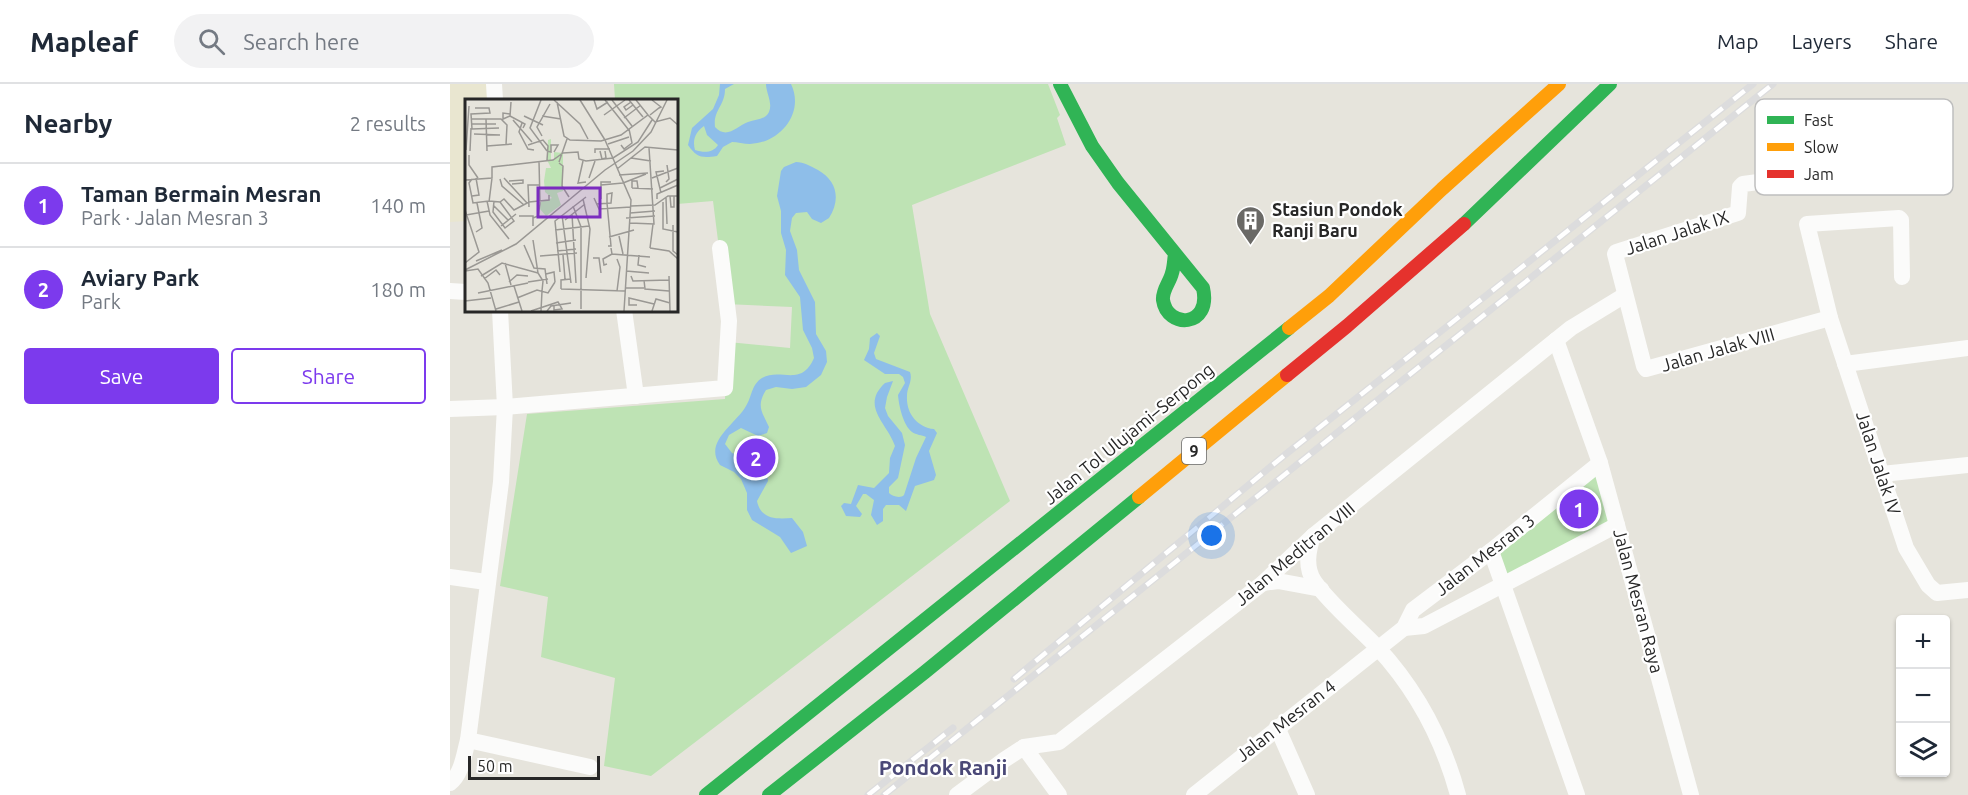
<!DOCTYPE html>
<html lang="en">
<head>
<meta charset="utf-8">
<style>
	:root { --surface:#fff; --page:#f2f2f3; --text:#1f2937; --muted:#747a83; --line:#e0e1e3; --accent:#7c3aed }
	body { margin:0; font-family:Ubuntu,sans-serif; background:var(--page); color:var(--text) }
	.controls { position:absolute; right:18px; bottom:18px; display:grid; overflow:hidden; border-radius:6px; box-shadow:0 2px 4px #0004 }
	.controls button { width:54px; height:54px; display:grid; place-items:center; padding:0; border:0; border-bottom:2px solid var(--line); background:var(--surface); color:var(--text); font:30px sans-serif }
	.scale { position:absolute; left:18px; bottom:15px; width:132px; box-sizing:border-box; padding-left:6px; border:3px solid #272727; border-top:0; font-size:16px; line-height:21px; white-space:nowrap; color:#272727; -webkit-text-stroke:4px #fff; paint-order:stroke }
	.you { position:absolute; left:762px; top:452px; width:21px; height:21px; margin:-15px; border:4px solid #fff; border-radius:50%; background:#1a73e8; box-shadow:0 0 0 9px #1a73e833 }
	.badge { display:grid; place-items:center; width:39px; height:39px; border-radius:50%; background:var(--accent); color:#fff; font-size:20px; font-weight:700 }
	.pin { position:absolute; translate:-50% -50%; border:3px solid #fff; box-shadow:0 2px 6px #0006 }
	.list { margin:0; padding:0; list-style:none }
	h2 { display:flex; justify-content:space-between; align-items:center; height:78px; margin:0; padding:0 24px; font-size:26px }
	h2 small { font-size:20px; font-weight:400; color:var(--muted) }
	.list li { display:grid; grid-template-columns:39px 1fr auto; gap:18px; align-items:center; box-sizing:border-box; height:84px; padding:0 24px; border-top:2px solid var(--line) }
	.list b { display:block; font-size:22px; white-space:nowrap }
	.list p { margin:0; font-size:20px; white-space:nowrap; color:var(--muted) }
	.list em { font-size:20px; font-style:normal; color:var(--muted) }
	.actions { display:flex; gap:12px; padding:18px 24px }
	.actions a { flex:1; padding:14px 0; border:2px solid var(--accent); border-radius:6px; text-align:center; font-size:21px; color:var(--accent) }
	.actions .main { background:var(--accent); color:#fff }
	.icon { flex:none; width:33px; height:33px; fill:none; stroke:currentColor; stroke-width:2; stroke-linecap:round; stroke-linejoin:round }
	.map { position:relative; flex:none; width:1518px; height:711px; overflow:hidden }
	header { display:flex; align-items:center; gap:36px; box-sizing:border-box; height:84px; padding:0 30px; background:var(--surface); border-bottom:2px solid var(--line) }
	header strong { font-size:28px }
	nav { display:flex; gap:33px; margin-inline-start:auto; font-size:21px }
	.search { width:420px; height:54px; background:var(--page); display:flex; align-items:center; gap:15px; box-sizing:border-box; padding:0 21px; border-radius:33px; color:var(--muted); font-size:22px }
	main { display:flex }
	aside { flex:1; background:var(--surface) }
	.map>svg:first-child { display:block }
</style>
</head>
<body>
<header>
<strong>Mapleaf</strong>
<div class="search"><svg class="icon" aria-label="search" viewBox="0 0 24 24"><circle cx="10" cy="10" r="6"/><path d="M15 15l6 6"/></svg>Search here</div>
<nav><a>Map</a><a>Layers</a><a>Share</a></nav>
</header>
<main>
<aside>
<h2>Nearby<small>2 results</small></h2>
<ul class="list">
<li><span class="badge">1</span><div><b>Taman Bermain Mesran</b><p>Park · Jalan Mesran 3</p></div><em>140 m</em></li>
<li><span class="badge">2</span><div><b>Aviary Park</b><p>Park</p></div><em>180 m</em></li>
</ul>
<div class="actions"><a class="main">Save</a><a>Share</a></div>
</aside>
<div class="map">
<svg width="1518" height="711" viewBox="0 0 1518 711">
	<rect width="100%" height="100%" fill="#e6e4dc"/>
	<path fill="#e9e6d0" d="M0,0H42L41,16H16V137L0,138Z"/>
	<g fill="#bee3b4">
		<path d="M164,0H598L610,31L607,34L616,61L462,121L480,230L560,417L201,692L154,682L165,594L91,573L98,513L50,502L77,330L275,315L278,258L340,264L342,223L276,220L263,117L227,120L226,16H165Z"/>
		<path d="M1149,385L1162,439L1056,492L1047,468Z"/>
	</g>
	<g fill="#8ebee9" fill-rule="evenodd">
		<path d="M270,0H284L275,5C275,22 263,26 265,43C277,56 287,42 298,38C306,35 315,36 319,28C323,19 316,9 316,0H341C355,29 330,59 300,60C294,60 287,58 282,58L273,63L267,72C252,74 247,74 238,61L242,44L263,25L269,11ZM254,42L257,51L268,61C263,69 254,69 245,66C242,55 246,48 254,42Z"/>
		<path d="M346,78C354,78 360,82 368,86C387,97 391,115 379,134L371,139L362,135L357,128L346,129L342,134L340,147L347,166L349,186L365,218L366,250L376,267L377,278L371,291L356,303L342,305L326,303L316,306C306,322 312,328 319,343L317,349L308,352L291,344L279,351L275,360L282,369L305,378L317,389L318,397L307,417C311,436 327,435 342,434L353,448L357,462L341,469L330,453L302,436L297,426V409L291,395L284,388L270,381C253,358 286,340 296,322C302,313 301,301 312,294C331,283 351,304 364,274L362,264L353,246L350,213L335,191L336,166L331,149V127L327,112L331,87L334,83Z"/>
		<path d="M427,249L430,252L424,269L426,275L460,288C463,297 457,303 457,312C456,329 467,343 484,345L487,349L479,367L486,391L484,396L465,402L456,427L449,421H436L433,425V437L427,441L421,431L424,416L416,410H413L406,422L412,430L410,433L396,432L391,422L394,419L401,420L408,401L424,404L439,389L440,374L445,362C437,339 410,322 435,299L443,297L437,313L435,324L438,332L452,349L455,361L448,394L439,403V409C442,412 450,415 454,411L466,374L476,353C472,351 466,351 462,348C453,341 449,322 448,311L455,299L453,293L449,290H435L414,276L419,265L420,254Z"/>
	</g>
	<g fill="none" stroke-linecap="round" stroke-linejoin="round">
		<g stroke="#fbfbfa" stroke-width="16">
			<path d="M44,0L45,16"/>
			<path d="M1452,193L1451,136L1449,134L1357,140L1380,234L1456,464L1478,501L1487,509L1518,506"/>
			<path d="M0,207L16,208"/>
			<path d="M174,226L186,312"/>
			<path d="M1380,234L1196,285L1194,282L1165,170L1166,168L1288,129L1290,103L1293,100L1413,84"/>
			<path d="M1106,256L1150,379L1241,711"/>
			<path d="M1395,280L1518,264"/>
			<path d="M0,325L55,323L275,304L279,237L270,164"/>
			<path d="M1432,390L1518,381"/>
			<path d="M863,452C858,467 855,483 864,497C879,519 908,543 927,563C966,605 993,656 1008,711"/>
			<path d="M1041,467L1127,711"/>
			<path d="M0,493L36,498"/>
			<path d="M813,499L828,497L871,505"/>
			<path d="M954,544L974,542L1167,441"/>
			<path d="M827,643L857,711"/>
			<path d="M18,656L140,683"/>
			<path d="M574,663L609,711"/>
			<path d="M0,699C12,690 14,670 18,656L51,398L55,323L50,226"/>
			<path d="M507,711L554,676L574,663L609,658L813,499L863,452L1121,244L1175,211"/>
			<path d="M744,711L954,544L963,526L1041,467L1150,379"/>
		</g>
		<g stroke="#30b455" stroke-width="14">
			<path d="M610,0L642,62L668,99L753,204C762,244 717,245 713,216C712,206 720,198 722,189C724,183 724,176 725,170"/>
			<path d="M1014,140L1160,0"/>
			<path d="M256,711L839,244"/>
			<path d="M319,711L475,588L689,413"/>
		</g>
		<g stroke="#ff9f0a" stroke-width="14">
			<path d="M839,244L879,212L992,105L1109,0"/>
			<path d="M689,413L837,291"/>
		</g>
		<path stroke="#e5322d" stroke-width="14" d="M837,291L897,242L1014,140"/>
		<defs>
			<g id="rail">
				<path d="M564,595L836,370L1303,0"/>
				<path d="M418,711L503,644"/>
				<path d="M434,711L1323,0"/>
			</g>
		</defs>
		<use href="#rail" stroke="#dcdcdd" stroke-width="7"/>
		<use href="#rail" stroke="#fff" stroke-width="4.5" stroke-dasharray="14" stroke-linecap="butt"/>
	</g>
	<defs>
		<symbol id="building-pin" viewBox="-11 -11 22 30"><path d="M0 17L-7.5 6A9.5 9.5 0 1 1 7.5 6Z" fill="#6a6966" stroke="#fff"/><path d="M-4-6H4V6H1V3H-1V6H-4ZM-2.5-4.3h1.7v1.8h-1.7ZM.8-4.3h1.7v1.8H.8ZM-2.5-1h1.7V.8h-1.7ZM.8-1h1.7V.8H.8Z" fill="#fff"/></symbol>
	</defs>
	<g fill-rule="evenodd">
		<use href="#building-pin" x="784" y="120" width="33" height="45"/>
	</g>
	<g text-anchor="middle" stroke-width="4.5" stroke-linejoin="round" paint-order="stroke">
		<rect fill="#fff" stroke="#686868" stroke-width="1.5" x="732" y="354" width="24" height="26" rx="4.5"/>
		<g font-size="16" font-weight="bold" fill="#272727">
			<text x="744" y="373">9</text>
		</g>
		<g font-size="18" font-weight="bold" fill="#272727" stroke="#fff" text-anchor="start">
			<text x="822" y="132">Stasiun Pondok<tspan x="822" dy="21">Ranji Baru</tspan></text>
		</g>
		<g font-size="18" fill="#272727" stroke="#fff">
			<text transform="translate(1227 149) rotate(-18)" y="6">Jalan Jalak IX</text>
			<text transform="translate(1268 266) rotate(-16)" y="6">Jalan Jalak VIII</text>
			<text transform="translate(679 350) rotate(-39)" y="6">Jalan Tol Ulujami–Serpong</text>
			<text transform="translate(1428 379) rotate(72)" y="6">Jalan Jalak IV</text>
			<text transform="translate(845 470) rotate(-40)" y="6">Jalan Meditran VIII</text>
			<text transform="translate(1035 471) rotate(-38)" y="6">Jalan Mesran 3</text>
			<text transform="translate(1188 517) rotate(75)" y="6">Jalan Mesran Raya</text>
			<text transform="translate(836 637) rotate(-38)" y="6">Jalan Mesran 4</text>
		</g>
		<g font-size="21" font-weight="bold" fill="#4a4877" stroke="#fff">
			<text x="493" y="691">Pondok Ranji</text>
		</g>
	</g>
	<g transform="translate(15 15)">
		<rect width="213" height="213" fill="#e6e4dc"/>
		<path d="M86,40V61H89V53L98,54V92L92,94L96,106L81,117L75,110L76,103L87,99L80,93L79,82L81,69H86L82,61L83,41Z" fill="#bee3b4"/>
		<path fill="none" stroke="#9a9894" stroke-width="1.5" d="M76,1L65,29L82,52M89,1L115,25L123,40M115,1L140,41M129,1L132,10L143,3M140,1L163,30M147,1L167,27M164,1L178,18M171,1L183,16M92,3L99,37L105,41L136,42L156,36L183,16L190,23L205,19L213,26M166,3L159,8L161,11L168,6M10,9H24L25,14L6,15L7,30L34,29M45,15L38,14V20L45,17L46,3M139,16L160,1M185,16L194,9L196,8L187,1M45,17L60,25L58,29M59,17L78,26M77,17L96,20M159,19L176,6M7,20H36L42,26L41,46M21,20L22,52M48,21L67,43M57,24L54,33L63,50L69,51M7,25H31M9,35L35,36M77,37L72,28L85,5M140,41L166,101L159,212M143,45L164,38M63,46L78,41L83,47L82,61M156,46L159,50L167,44L164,30M22,47L47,45M1,51L4,7M5,52L6,29M82,52L86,53V46H93L89,53M135,52L137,60L141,59L140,52M130,54V50H145M4,56V66L13,79M166,59L186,62M118,62L113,84L121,83M94,63L102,40M94,64L98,67L97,87L104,98M152,70L180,48L213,51M154,76L183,74M39,79L62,104M124,79L130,62M187,79L213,69M7,80L4,84L8,104L24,102L35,103L49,122L40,129L28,113L29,102M35,80L37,87L59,106M0,81L27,79V68L88,61L98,54L113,53L114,60L121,62L148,59L173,43L187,21M44,82L58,81V84L47,85M201,83L204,80L202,66M158,84L181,75M136,86L158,84M167,89L188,90M167,89V82H172L173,89M195,89L213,80M196,94L191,73L199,72M7,97L14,96L11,79M205,97L206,108H209V97M129,99L134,110L166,108M201,99L202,125M118,100L125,130L121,179M136,100V83H146M192,100V95L213,86M22,102L25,116L44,140M24,103L27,79M35,103L39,100L49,111L64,103L84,101V96M198,103V125M142,104L146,147H143M131,105L146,104L147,94L142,95V104M28,106L43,121M108,107L116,128V210M166,107L190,106L203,97H213M64,108L63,86H75M0,111L14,153L0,164M165,114L190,112M107,115L111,184M1,116L24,112M97,116L106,184M54,117H68V127M68,119L73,117L75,105L74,62M161,119L190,117M100,121L120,105M165,124L189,125L184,49M198,125V130L213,133M208,126V152L213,156M36,127L51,115M90,131L124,127M11,133L17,129L12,104M154,137L158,155M144,138L169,131M68,141L73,174L78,182L77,192M91,144L111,141M59,146L69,169L80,170L82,185M146,149L147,155L185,158M185,149L204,152L213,160M185,149L188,125M92,152L111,150M98,156L100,180M174,156L173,166L181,168M75,157L112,154M128,159H134L136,174M11,162L37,151M40,164L46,186M142,165L139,166L138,160L147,155M0,171L51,145L140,71L168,52L186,33L202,1M0,172L13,170L23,184L31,212M161,172L184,174M95,173L90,122L121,98M81,175L89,173L90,183M16,177L37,164L73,174M166,177L168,182L204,181M204,177L205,212M19,180L31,171L35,176M179,181L180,190L204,192M44,183L52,176L63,177M63,183L83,180M49,187L57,212M160,189H179M96,190L160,192M96,190V181L106,180M152,192L155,168L152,160M13,194L63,184M52,199L72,191L83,194L90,183M0,202L26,199M172,206H164V199L189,205M31,210L54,203M66,212L93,203L97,210L89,211V207M76,212L77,192M82,212L86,207L106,204M187,212L191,200L205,204"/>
		<path fill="#7b2cbf" fill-opacity="0.15" stroke="#7b2cbf" stroke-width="3" d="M73,89H135V118H73Z"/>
		<rect width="213" height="213" fill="none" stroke="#272727" stroke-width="3"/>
	</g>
	<rect x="1305" y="15" width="198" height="96" rx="9" fill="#fff" stroke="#bebebe" stroke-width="1.5"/>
	<rect x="1317" y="32" width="27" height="8" fill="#30b455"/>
	<rect x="1317" y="59" width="27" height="8" fill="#ff9f0a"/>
	<rect x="1317" y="86" width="27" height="8" fill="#e5322d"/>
	<g font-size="16" fill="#272727">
		<text x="1354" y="42">Fast</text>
		<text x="1354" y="69">Slow</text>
		<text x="1354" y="96">Jam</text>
	</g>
</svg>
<div class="controls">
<button>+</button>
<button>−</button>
<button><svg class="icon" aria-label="layers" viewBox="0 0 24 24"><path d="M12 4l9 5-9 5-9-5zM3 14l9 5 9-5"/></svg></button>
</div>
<div class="scale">50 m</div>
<div class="you"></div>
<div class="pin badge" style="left:1129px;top:425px">1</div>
<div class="pin badge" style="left:306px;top:374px">2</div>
</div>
</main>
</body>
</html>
